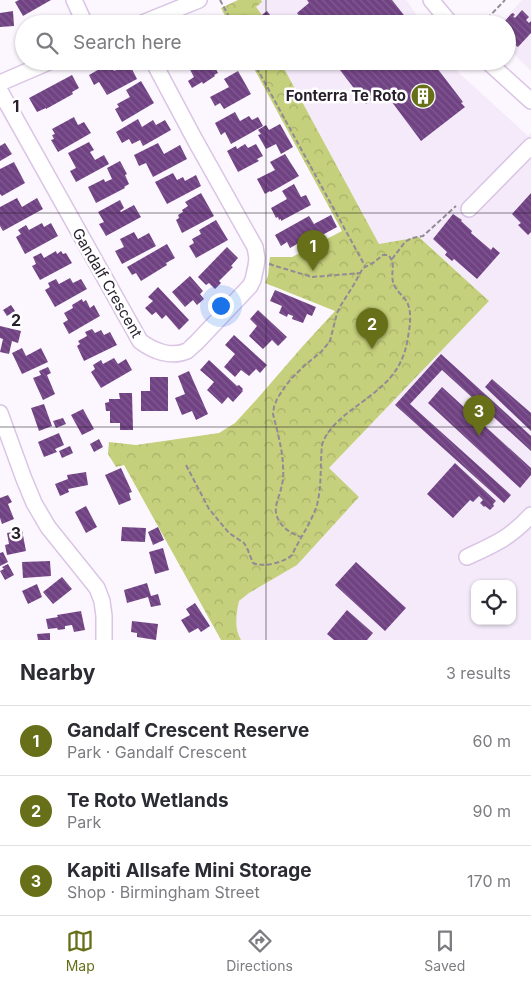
<!DOCTYPE html>
<html lang="en">
<head>
<meta charset="utf-8">
<style>
	:root { --surface:#fff; --page:#f2f2f3; --text:#2b2b33; --muted:#7c7c81; --line:#e1e1e2; --accent:#677018 }
	body { margin:0; font-family:Inter,sans-serif; background:var(--page); color:var(--text) }
	.controls { position:absolute; right:15px; bottom:15px; display:grid; overflow:hidden; border-radius:10px; box-shadow:0 1px 4px #0004 }
	.controls button { width:45px; height:45px; display:grid; place-items:center; padding:0; border:0; border-bottom:1px solid var(--line); background:var(--surface); color:var(--text); font:25px sans-serif }
	.you { position:absolute; left:220px; top:305px; width:18px; height:18px; margin:-12px; border:4px solid #fff; border-radius:50%; background:#1a73e8; box-shadow:0 0 0 8px #1a73e833 }
	.badge { display:grid; place-items:center; width:32px; height:32px; border-radius:50%; background:var(--accent); color:#fff; font-size:16px; font-weight:700 }
	.pin { position:absolute; translate:-50% -41px; filter:drop-shadow(0 1px 2px #0008) }
	.pin::after { content:''; position:absolute; top:26px; width:18px; height:15px; background:inherit; clip-path:polygon(0 0,100% 0,50% 100%) }
	.list { margin:0; padding:0; list-style:none }
	h2 { display:flex; justify-content:space-between; align-items:center; height:65px; margin:0; padding:0 20px; font-size:21px }
	h2 small { font-size:16px; font-weight:400; color:var(--muted) }
	.list li { display:grid; grid-template-columns:32px 1fr auto; gap:15px; align-items:center; box-sizing:border-box; height:70px; padding:0 20px; border-top:1px solid var(--line) }
	.list b { display:block; font-size:19px; white-space:nowrap }
	.list p { margin:0; font-size:16px; white-space:nowrap; color:var(--muted) }
	.list em { font-size:16px; font-style:normal; color:var(--muted) }
	.icon { flex:none; width:28px; height:28px; fill:none; stroke:currentColor; stroke-width:2; stroke-linecap:round; stroke-linejoin:round }
	.map { position:relative; flex:none; width:531px; height:640px; overflow:hidden }
	.search { position:absolute; background:var(--surface); box-shadow:0 1px 4px #0004; left:15px; right:15px; top:15px; height:55px; display:flex; align-items:center; gap:12px; box-sizing:border-box; padding:0 18px; border-radius:28px; color:var(--muted); font-size:19px }
	.sheet { height:275px; background:var(--surface) }
	nav { display:flex; justify-content:space-around; align-items:center; box-sizing:border-box; height:70px; border-top:1px solid var(--line); background:var(--surface); font-size:14px; color:var(--muted) }
	nav a { display:grid; justify-items:center; gap:2px }
	nav .on { color:var(--accent) }
	.map>svg:first-child { display:block }
</style>
</head>
<body>
<div class="map">
<svg width="531" height="640" viewBox="0 0 531 640">
	<defs>
		<pattern id="park-crowns" width="20" height="18" patternUnits="userSpaceOnUse" patternTransform="scale(1.25)"><rect width="20" height="18" fill="#c4d07b"/><path d="M2 6a3 3 0 1 1 6 0M12 15a3 3 0 1 1 6 0" fill="none" stroke="#a8b26a"/></pattern>
		<pattern id="building-back-hatch" width="6" height="6" patternUnits="userSpaceOnUse" patternTransform="scale(1.25)"><rect width="6" height="6" fill="#704283"/><path d="M-1 5l2 2M0 0l6 6M5-1l2 2" fill="none" stroke="#805a8f"/></pattern>
	</defs>
	<rect width="100%" height="100%" fill="#fcf7fe"/>
	<g fill="#f4eafa" fill-rule="evenodd">
		<path d="M261,0H406L423,24H258L255,20L256,7L262,2Z"/>
		<path d="M522,0H531V71L507,47V24H500Z"/>
		<path d="M280,61H451L459,73L528,136L531,133V640H241L238,635L235,616L238,601L358,497L329,468L489,301L420,237L379,244ZM475,584H512V621H475Z"/>
	</g>
	<g fill="url(#park-crowns)">
		<path d="M238,0H261L262,2L256,7L262,15L255,20L258,24H229L221,8Z"/>
		<path d="M250,61H280L379,244L419,237L489,301L329,468L359,497L297,565L249,593L239,601C236,614 234,628 241,640H221L124,465L116,467L108,454L109,442L136,445L219,433L235,423L257,399L302,347L335,311L265,283L268,276L270,257H292L342,231Z"/>
	</g>
	<g fill="url(#building-back-hatch)">
		<path d="M19,0H51L23,16L15,2Z"/>
		<path d="M307,0H392L411,24H305L297,13L309,3Z"/>
		<path d="M522,10L529,17L526,20L529,23L531,21V33L518,47L515,45L513,48L507,43L509,39L507,38V24L504,22L511,14L513,13L515,15L513,16L515,18Z"/>
		<path d="M13,11L14,26L0,27V13Z"/>
		<path d="M267,11L275,21L271,24H258L255,20Z"/>
		<path d="M200,61H212L218,73L214,75L215,76L203,84L202,82L192,88L188,81L194,77L189,68Z"/>
		<path d="M218,61H246L247,63L236,70L231,62L222,68Z"/>
		<path d="M333,61H440L442,64L437,68L463,102L461,103L465,107L421,141L383,90L366,104Z"/>
		<path d="M110,63L114,71L129,63L137,79L107,95L99,82L94,85L89,75Z"/>
		<path d="M238,71L251,94L224,109L220,103L215,106L210,97L229,87L224,79Z"/>
		<path d="M72,75L79,88L72,92L73,94L46,109V108L37,112L29,98Z"/>
		<path d="M141,81L154,103L122,122L115,109L119,107L117,104L130,97L126,90Z"/>
		<path d="M235,112L240,121L249,116L252,120L258,117L263,126L231,144L225,132L221,135L215,123Z"/>
		<path d="M74,117L78,125L84,122L91,133L58,152L51,140L54,139L52,135L55,134L52,129Z"/>
		<path d="M138,119L142,127L153,120L156,125L165,120L171,130L143,146L140,140L132,144L129,139L122,143L116,132Z"/>
		<path d="M280,124L293,147L281,154L276,144L266,149L258,135L261,134L258,130L266,125L269,130Z"/>
		<path d="M89,142L94,150L90,152L95,160L104,155L109,164L76,182L70,171L76,168L68,153Z"/>
		<path d="M5,143L12,154L0,161V146Z"/>
		<path d="M158,143L164,154L180,145L187,159L153,177L146,163L139,166L134,155Z"/>
		<path d="M245,144L248,148L256,144L263,156L257,159L259,161L238,172L227,151L236,146L237,149Z"/>
		<path d="M285,154L299,176L271,192L270,191L265,194L257,179L275,170L270,162Z"/>
		<path d="M120,161L127,174L125,175L129,184L124,187L125,188L96,203L88,187L104,179L105,182L112,179L107,168Z"/>
		<path d="M14,162L25,183L2,196L0,194V169Z"/>
		<path d="M173,173L177,180L183,177L185,181L196,175L201,186L167,204L155,182Z"/>
		<path d="M294,184L301,197L306,195L311,205L281,221V219L279,220L278,217L276,218L271,208L287,199L282,191Z"/>
		<path d="M201,193L214,216L182,233L176,220L179,218L178,215L183,212L182,210L188,206L185,202Z"/>
		<path d="M531,193V232L528,235L518,225L521,223L512,214Z"/>
		<path d="M17,198L22,207L37,198L43,209L3,231L0,226V207Z"/>
		<path d="M120,200L124,208L120,211L121,212L134,205L141,217L106,236L99,224L104,222L98,212Z"/>
		<path d="M453,214L462,220L461,221L472,231L471,233L491,250L493,247L500,253L477,279L454,259L452,261L445,255L447,252L433,239Z"/>
		<path d="M331,215L337,227L315,239L313,235L290,248L287,242L281,246L275,235L309,216L314,224Z"/>
		<path d="M216,220L228,240L196,258L189,246L194,243L192,239L201,234L199,230Z"/>
		<path d="M42,223L44,227L51,223L58,236L25,254L16,237L21,234L18,230L26,225L29,230Z"/>
		<path d="M134,232L138,239L149,233L156,246L122,264L115,251L124,247L120,239Z"/>
		<path d="M167,244L175,258L166,263L167,265L141,281L136,273L132,275L127,267Z"/>
		<path d="M227,247L238,258L231,266L233,267L219,281L221,283L215,289L209,283L206,285L198,277Z"/>
		<path d="M56,251L57,254L61,251L63,254L66,253L72,263L40,280L32,266L36,264L33,257L41,253L44,258Z"/>
		<path d="M190,276L203,291L200,294L204,299L197,305L193,300L185,307L172,292Z"/>
		<path d="M70,278L73,283L81,279L87,289L55,307L45,290L50,287L48,283L56,279L59,284Z"/>
		<path d="M158,287L189,320L179,330L166,315L162,319L156,312L152,315L145,308L153,301L148,297Z"/>
		<path d="M275,290L316,307L312,316L307,314L303,323L292,319L293,316L288,314L287,317L279,313L282,306L270,301Z"/>
		<path d="M82,299L83,302L86,300L90,308L94,305L100,316L69,334L63,323L68,320L64,313L73,308L72,305Z"/>
		<path d="M11,305L15,311L7,316L3,310Z"/>
		<path d="M258,310L287,337L278,346L272,340L263,349L249,336L257,326L250,319Z"/>
		<path d="M0,326L21,331L18,343L12,341L9,354L0,352L3,339L0,338Z"/>
		<path d="M92,329L95,333L101,330L104,335L110,332L117,345L84,361L77,346L80,344L78,341L87,336L85,332Z"/>
		<path d="M234,335L267,365L260,373L256,369L249,376L241,370L235,377L224,367L235,354L225,345Z"/>
		<path d="M22,348L26,356L41,348L48,362L22,374L12,353Z"/>
		<path d="M441,354L531,436V451L442,370L410,404L511,495L504,503L395,405Z"/>
		<path d="M114,358L118,364L126,359L132,370L101,388L91,372L95,369L93,365L101,360L103,364Z"/>
		<path d="M209,360L237,386L239,385L243,389L242,390L243,391L233,402L228,397L222,404L207,390L214,382L200,370Z"/>
		<path d="M48,367L51,373L47,375L55,394L43,400L33,378L41,375L39,371Z"/>
		<path d="M189,371L208,414L196,420L192,411L182,415L175,398L185,394L178,376Z"/>
		<path d="M150,377H168V411H141V391H150Z"/>
		<path d="M492,379L531,413V431L485,387Z"/>
		<path d="M442,387L531,468V475L520,488L428,403Z"/>
		<path d="M119,393H132L133,430H120V423H110V411H106L105,403L109,402V399H120Z"/>
		<path d="M44,404L52,426L39,431L31,408Z"/>
		<path d="M83,409L94,429L82,435L71,415Z"/>
		<path d="M63,418L66,424L56,428L53,421Z"/>
		<path d="M59,433L64,445L55,449L57,452L44,457L38,442Z"/>
		<path d="M99,439L103,447L94,452L90,444Z"/>
		<path d="M70,446L73,453L62,458L59,451Z"/>
		<path d="M455,463L496,501L493,504L494,506L490,510L485,506L484,507L480,503L483,500L479,496L473,502L470,500L453,518L427,494Z"/>
		<path d="M121,468L132,492L129,493L131,500L119,505L105,475Z"/>
		<path d="M86,472L88,485L68,489L69,492L60,496L55,484L68,479L67,475Z"/>
		<path d="M8,495L12,502L8,504L14,519L2,524L0,518V498Z"/>
		<path d="M86,506L97,527L86,533L75,512Z"/>
		<path d="M122,527L146,528L145,542L121,541Z"/>
		<path d="M158,527L164,540L153,545L148,532Z"/>
		<path d="M22,530L26,551L7,555L5,545L9,544L7,533Z"/>
		<path d="M163,548L169,570L155,574L149,552Z"/>
		<path d="M3,552L8,562L0,566V553Z"/>
		<path d="M50,561L51,576L23,578L22,562Z"/>
		<path d="M356,562L406,608L385,631L335,585Z"/>
		<path d="M8,564L14,575L5,580L0,571L4,569L2,567Z"/>
		<path d="M62,577L72,589L53,604L43,592Z"/>
		<path d="M147,583L151,596L158,594L161,605L151,607L148,597L127,603L124,590Z"/>
		<path d="M37,584L42,597L28,604L22,591Z"/>
		<path d="M195,603L210,626L201,632L198,628L189,633L181,620L190,615L186,609Z"/>
		<path d="M347,610L373,633L367,640H334L327,634Z"/>
		<path d="M81,611L85,630L74,632L72,625L65,626V629L58,630L57,628L48,629L46,619L58,617L57,615Z"/>
		<path d="M132,621L158,624L156,640L137,637V633L131,632Z"/>
		<path d="M50,633V640H38L37,634Z"/>
	</g>
	<g fill="none" stroke-linecap="round" stroke-linejoin="round">
		<defs>
			<g id="minor">
				<path d="M74,0L85,24"/>
				<path d="M431,0L451,24"/>
				<path d="M140,24L199,0"/>
				<path d="M487,61L531,101"/>
				<path d="M0,83L51,61"/>
				<path d="M0,91L140,341C153,351 171,358 187,351C190,349 193,345 196,343L250,286L253,280L256,266L257,258L255,247L195,140L153,61"/>
				<path d="M469,209L531,146"/>
				<path d="M0,413L24,479L34,503L48,527L97,588L102,601L104,616V640"/>
				<path d="M467,557C495,544 510,538 531,515"/>
			</g>
		</defs>
		<use href="#minor" stroke="#dac5e5" stroke-width="18"/>
		<g stroke="#928b95" stroke-width="2" stroke-dasharray="5 2.5" stroke-linecap="butt">
			<path d="M220,0L233,24"/>
			<path d="M482,24L505,0"/>
			<path d="M253,61L365,266"/>
			<path d="M392,259L405,242L412,238L423,236L456,206"/>
			<path d="M269,264L312,277L361,273"/>
			<path d="M186,465L209,509L229,533L244,543L247,548L253,563C263,568 285,562 292,555C300,538 311,523 317,505C322,485 320,465 322,445C326,432 335,424 345,415C375,391 402,379 408,337C410,326 412,312 407,302C404,297 398,292 395,287C388,274 398,265 388,255H383L373,263L363,268L353,286L341,305L337,313L330,341L321,352L304,366L291,379L284,388L277,399L274,407L273,414C277,430 282,448 283,464C283,471 284,478 282,484C281,492 277,499 276,507C274,522 289,534 302,537"/>
		</g>
		<use href="#minor" stroke="#fff" stroke-width="15"/>
	</g>
	<path fill="none" stroke="#271f2b" stroke-width="1" stroke-opacity="0.55" d="M266,0V24M266,61V640M0,213H531M0,427H531"/>
	<defs>
		<symbol id="building-disc" viewBox="-11 -11 22 22"><circle r="9.5" fill="#677018" stroke="#fff"/><path d="M-4-6H4V6H1V3H-1V6H-4ZM-2.5-4.3h1.7v1.8h-1.7ZM.8-4.3h1.7v1.8H.8ZM-2.5-1h1.7V.8h-1.7ZM.8-1h1.7V.8H.8Z" fill="#fff"/></symbol>
	</defs>
	<g fill-rule="evenodd">
		<use href="#building-disc" x="409" y="82" width="28" height="28"/>
	</g>
	<g text-anchor="middle" stroke-width="5" stroke-linejoin="round" paint-order="stroke">
		<g font-size="15" font-weight="bold" fill="#271f2b" stroke="#fff" text-anchor="end">
			<text x="406" y="101">Fonterra Te Roto</text>
		</g>
		<g font-size="15" fill="#271f2b" stroke="#fff">
			<text transform="translate(107 283) rotate(60)" y="5">Gandalf Crescent</text>
		</g>
	</g>
	<g font-size="16" text-anchor="middle" font-weight="bold" fill="#271f2b" stroke="#fff" stroke-width="5" stroke-linejoin="round" paint-order="stroke">
		<text x="16" y="112">1</text>
		<text x="16" y="326">2</text>
		<text x="16" y="539">3</text>
	</g>
</svg>
<div class="controls">
<button><svg class="icon" aria-label="locate" viewBox="0 0 24 24"><circle cx="12" cy="12" r="6"/><path d="M12 2v4M12 18v4M2 12h4M18 12h4"/></svg></button>
</div>
<div class="you"></div>
<div class="pin badge" style="left:313px;top:271px">1</div>
<div class="pin badge" style="left:372px;top:349px">2</div>
<div class="pin badge" style="left:479px;top:436px">3</div>
<div class="search"><svg class="icon" aria-label="search" viewBox="0 0 24 24"><circle cx="10" cy="10" r="6"/><path d="M15 15l6 6"/></svg>Search here</div>
</div>
<section class="sheet">
<h2>Nearby<small>3 results</small></h2>
<ul class="list">
<li><span class="badge">1</span><div><b>Gandalf Crescent Reserve</b><p>Park · Gandalf Crescent</p></div><em>60 m</em></li>
<li><span class="badge">2</span><div><b>Te Roto Wetlands</b><p>Park</p></div><em>90 m</em></li>
<li><span class="badge">3</span><div><b>Kapiti Allsafe Mini Storage</b><p>Shop · Birmingham Street</p></div><em>170 m</em></li>
</ul>
</section>
<nav>
<a class="on"><svg class="icon" aria-label="map" viewBox="0 0 24 24"><path d="M3 6l6-2 6 2 6-2v14l-6 2-6-2-6 2zM9 4v14M15 6v14"/></svg>Map</a>
<a><svg class="icon" aria-label="directions" viewBox="0 0 24 24"><path d="M12 3l9 9-9 9-9-9zM9 14v-3h6M13 9l2 2-2 2"/></svg>Directions</a>
<a><svg class="icon" aria-label="saved" viewBox="0 0 24 24"><path d="M7 4h10v16l-5-4-5 4z"/></svg>Saved</a>
</nav>
</body>
</html>
